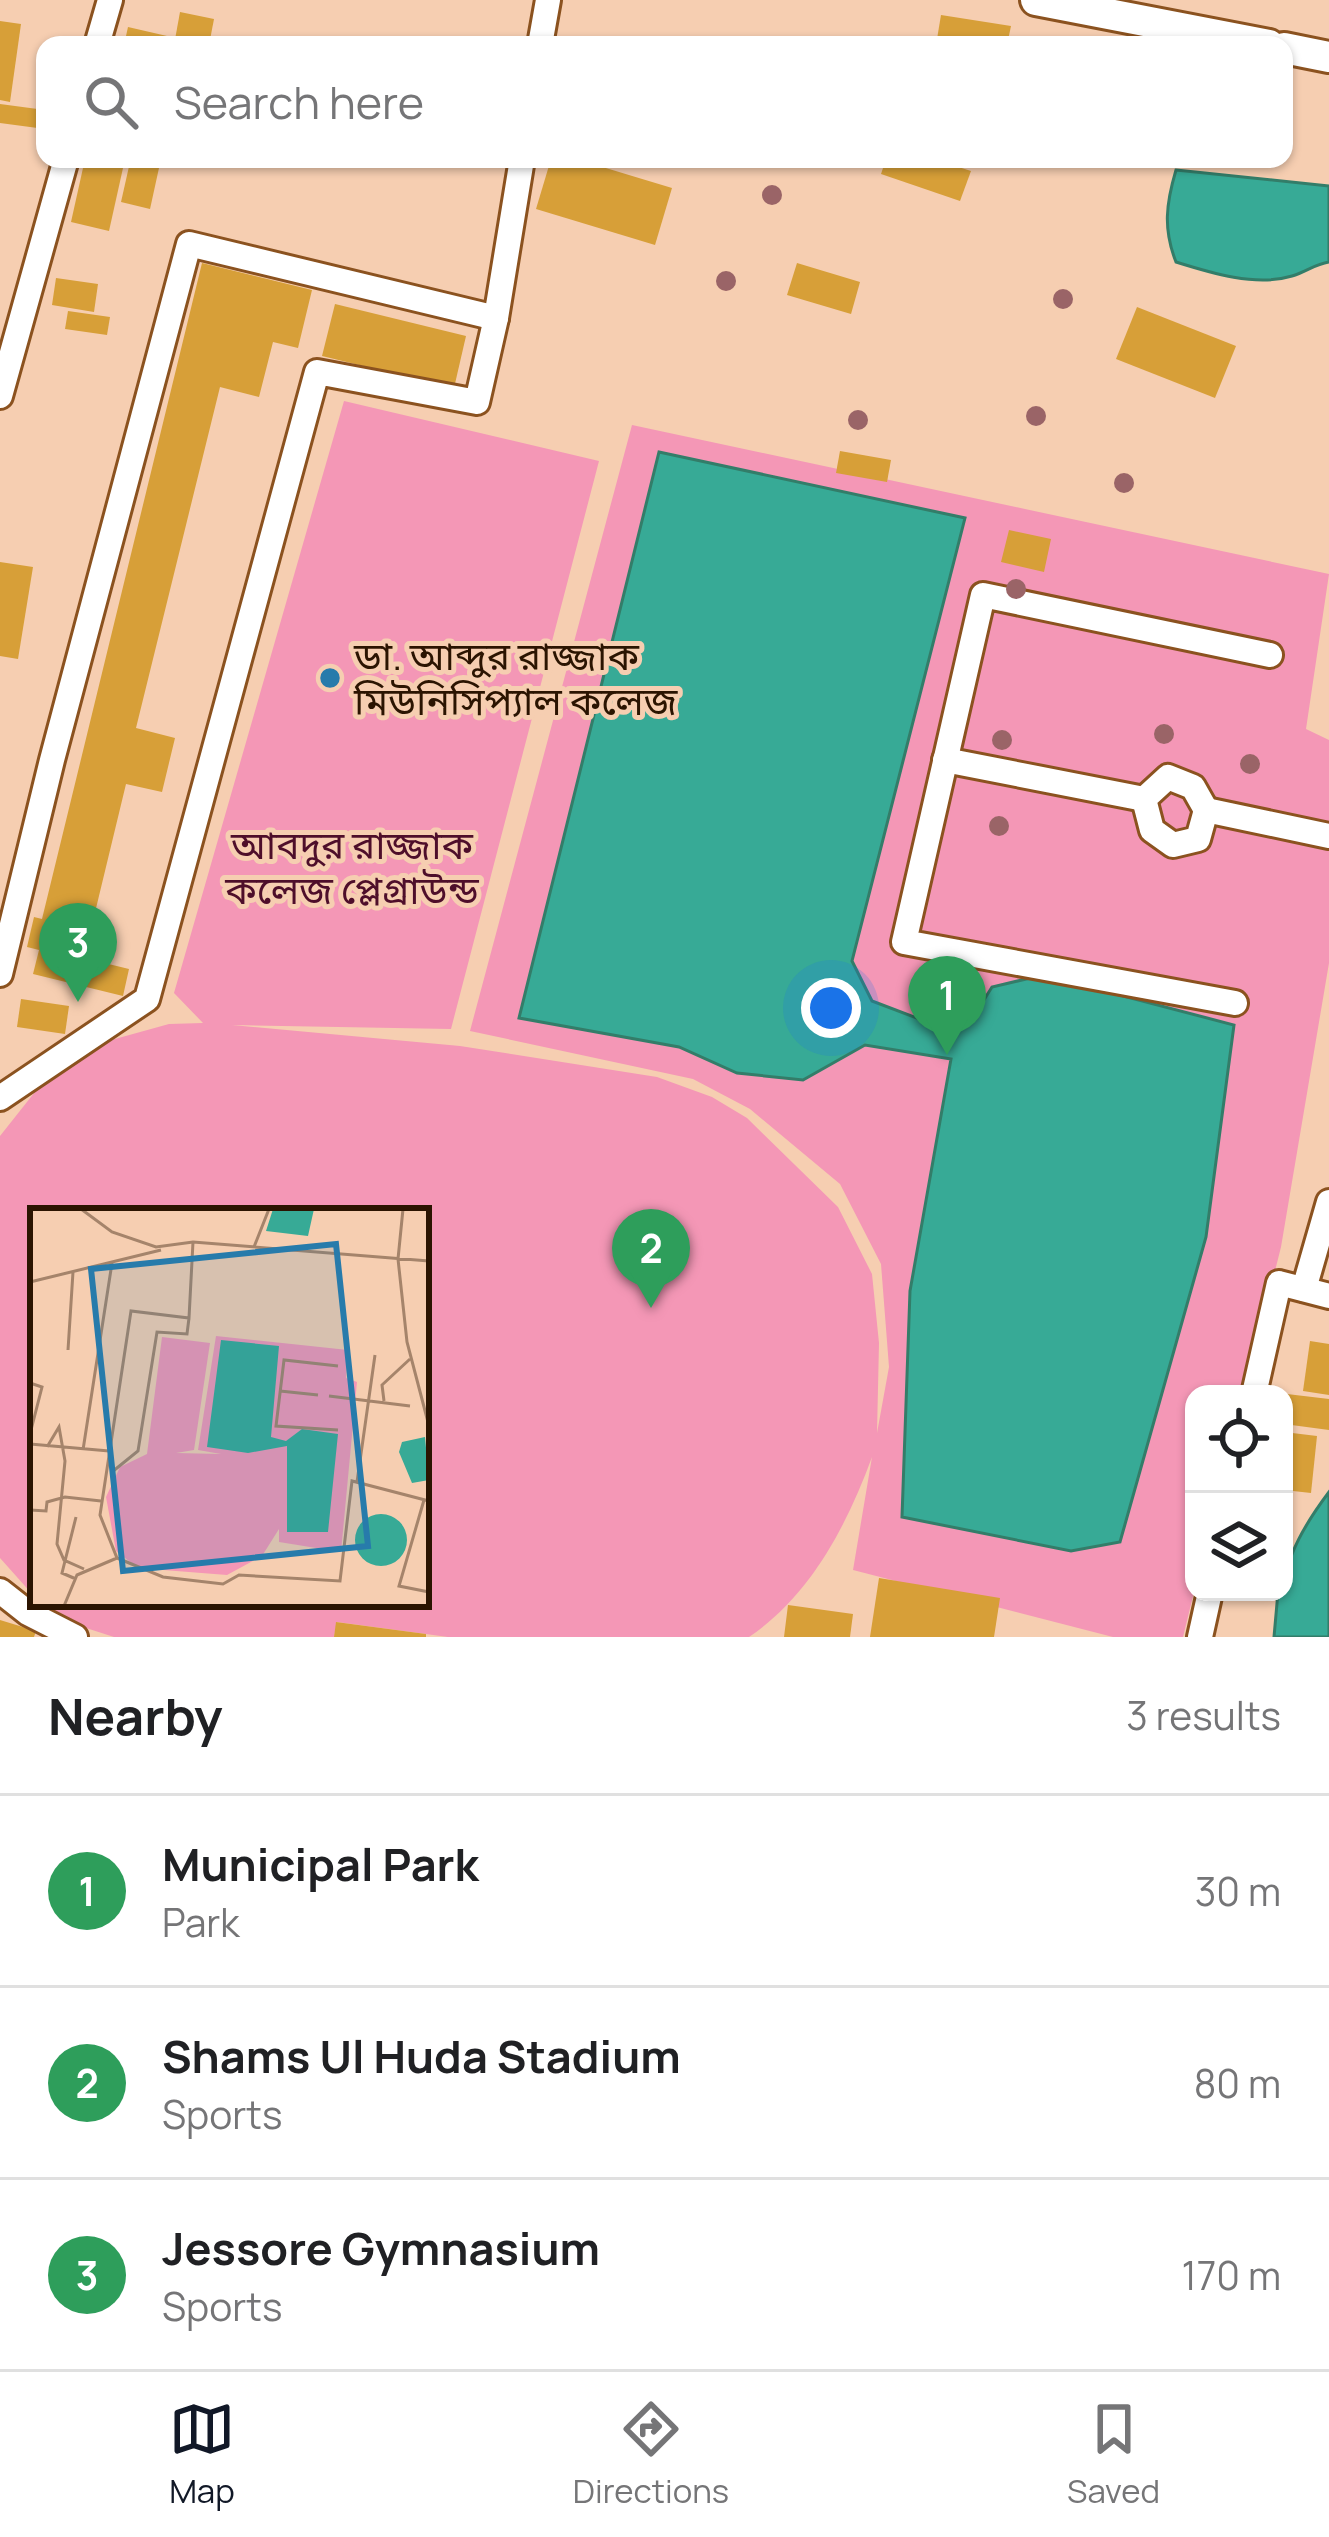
<!DOCTYPE html>
<html lang="en">
<head>
<meta charset="utf-8">
<style>
	:root { --surface:#fff; --page:#f2f2f2; --text:#202124; --muted:#757577; --line:#e0e0e0; --accent:#111827 }
	body { margin:0; font-family:Manrope,"Noto Sans Bengali",sans-serif; background:var(--page); color:var(--text) }
	.controls { position:absolute; right:36px; bottom:36px; display:grid; overflow:hidden; border-radius:24px; box-shadow:0 3px 9px #0004 }
	.controls button { width:108px; height:108px; display:grid; place-items:center; padding:0; border:0; border-bottom:3px solid var(--line); background:var(--surface); color:var(--text); font:60px sans-serif }
	.you { position:absolute; left:831px; top:1008px; width:42px; height:42px; margin:-30px; border:9px solid #fff; border-radius:50%; background:#1a73e8; box-shadow:0 0 0 18px #1a73e833 }
	.badge { display:grid; place-items:center; width:78px; height:78px; border-radius:50%; background:var(--accent); color:#fff; font-size:39px; font-weight:700 }
	.pin { position:absolute; translate:-50% -99px; filter:drop-shadow(0 3px 6px #0008) }
	.pin::after { content:''; position:absolute; top:63px; width:42px; height:36px; background:inherit; clip-path:polygon(0 0,100% 0,50% 100%) }
	.list { margin:0; padding:0; list-style:none }
	h2 { display:flex; justify-content:space-between; align-items:center; height:156px; margin:0; padding:0 48px; font-size:51px }
	h2 small { font-size:39px; font-weight:400; color:var(--muted) }
	.list li { display:grid; grid-template-columns:78px 1fr auto; gap:36px; align-items:center; box-sizing:border-box; height:192px; padding:0 48px; border-top:3px solid var(--line) }
	.list b { display:block; font-size:45px; white-space:nowrap }
	.list p { margin:0; font-size:39px; white-space:nowrap; color:var(--muted) }
	.list em { font-size:39px; font-style:normal; color:var(--muted) }
	.icon { flex:none; width:66px; height:66px; fill:none; stroke:currentColor; stroke-width:2; stroke-linecap:round; stroke-linejoin:round }
	.map { position:relative; flex:none; width:1329px; height:1637px; overflow:hidden }
	.search { position:absolute; background:var(--surface); box-shadow:0 3px 9px #0004; left:36px; right:36px; top:36px; height:132px; display:flex; align-items:center; gap:30px; box-sizing:border-box; padding:0 42px; border-radius:24px; color:var(--muted); font-size:45px }
	.sheet { height:732px; background:var(--surface) }
	nav { display:flex; justify-content:space-around; align-items:center; box-sizing:border-box; height:168px; border-top:3px solid var(--line); background:var(--surface); font-size:33px; color:var(--muted) }
	nav a { display:grid; justify-items:center; gap:6px }
	nav .on { color:var(--accent) }
	.map>svg:first-child { display:block }
</style>
</head>
<body>
<div class="map">
<svg width="1329" height="1637" viewBox="0 0 1329 1637">
	<rect width="100%" height="100%" fill="#f6ceb1"/>
	<path fill="#f497b6" d="M344,401L599,461L451,1029L232,1025L460,1046L657,1077L712,1097L747,1118L838,1207L872,1274L879,1343L877,1433L889,1367L881,1264L840,1184L750,1109L693,1079L470,1031L632,425L1329,574L1306,729L1329,740V963L1281,1247L1244,1394H1194V1592L1183,1637H1113L853,1570L872,1457C847,1525 811,1595 749,1637H448L337,1622L334,1637H114L83,1627L43,1604H426V1211H33V1595L0,1558V1136L46,1078L86,1047L169,1024L203,1023L174,993Z"/>
	<g fill="#37aa96" stroke="#337d69" stroke-width="3">
		<path d="M1176,170L1329,186V262C1315,264 1306,272 1292,276C1256,287 1211,273 1176,262C1163,229 1166,204 1176,170Z"/>
		<path d="M659,452L965,518L852,961L872,1001L951,1031L972,1019L992,987L1043,975L1234,1025L1206,1237L1120,1542L1071,1551L902,1517L910,1291L951,1059L865,1045L803,1080L737,1073L679,1047L519,1018Z"/>
		<path d="M1329,1492V1637H1274L1278,1592H1284C1284,1557 1308,1520 1329,1492Z"/>
	</g>
	<g fill="#d79f38">
		<path d="M180,12L214,19L209,45H174Z"/>
		<path d="M941,15L1011,26L1007,45H936Z"/>
		<path d="M0,21L21,24L10,102L0,100Z"/>
		<path d="M128,27L167,36L165,45H124Z"/>
		<path d="M0,104L45,110V129L0,123Z"/>
		<path d="M85,159H125L109,231L71,222Z"/>
		<path d="M551,159H576L672,188L655,245L536,209Z"/>
		<path d="M886,159H934L971,171L960,201L881,174Z"/>
		<path d="M130,162L159,168L150,209L121,202Z"/>
		<path d="M202,263L312,290L298,348L273,342L259,397L220,387L136,728L175,738L162,792L126,784L84,958L129,969L123,996L33,974L39,950L27,947L34,917L42,919Z"/>
		<path d="M797,263L860,282L851,314L787,295Z"/>
		<path d="M56,278L98,284L94,312L52,305Z"/>
		<path d="M335,304L466,336L454,388L322,356Z"/>
		<path d="M1137,307L1236,346L1215,398L1116,359Z"/>
		<path d="M68,311L110,317L107,335L65,329Z"/>
		<path d="M840,451L891,460L887,482L836,473Z"/>
		<path d="M1009,530L1051,539L1044,572L1001,562Z"/>
		<path d="M0,562L33,567L18,659L0,656Z"/>
		<path d="M21,999L69,1006L65,1034L17,1027Z"/>
		<path d="M1310,1341L1329,1344V1395L1303,1391Z"/>
		<path d="M1287,1394L1329,1399V1430L1284,1424Z"/>
		<path d="M1284,1432L1317,1436L1311,1493L1284,1490Z"/>
		<path d="M879,1578L1000,1598L994,1637H870Z"/>
		<path d="M788,1605L853,1614L850,1637H784Z"/>
		<path d="M0,1620L36,1631L34,1637H0Z"/>
		<path d="M336,1622L426,1634V1637H334Z"/>
	</g>
	<g fill="none" stroke-linecap="round" stroke-linejoin="round">
		<defs>
			<g id="minor">
				<path d="M97,45L110,0"/>
				<path d="M540,45L548,0"/>
				<path d="M0,396L66,159"/>
				<path d="M945,760L1144,799"/>
				<path d="M1168,777L1193,787L1206,810L1198,839L1173,845L1152,830L1144,799Z"/>
				<path d="M1206,810L1329,836"/>
				<path d="M0,974L52,760L189,244L496,318L522,159"/>
				<path d="M1235,1003L904,942L983,595L1270,655"/>
				<path d="M0,1098L147,999L317,372L477,402L496,318"/>
				<path d="M1304,1289L1329,1202"/>
				<path d="M1254,1394L1279,1283L1329,1296"/>
				<path d="M0,1591L28,1613L75,1637"/>
				<path d="M1200,1637L1210,1592"/>
			</g>
			<g id="tertiary">
				<path d="M1036,0L1269,45"/>
				<path d="M1284,48L1329,57"/>
			</g>
		</defs>
		<use href="#minor" stroke="#8b521f" stroke-width="30"/>
		<use href="#tertiary" stroke="#8b521f" stroke-width="36"/>
		<use href="#minor" stroke="#fff" stroke-width="24"/>
		<use href="#tertiary" stroke="#fff" stroke-width="30"/>
	</g>
	<g fill="#9a6467">
		<circle cx="772" cy="195" r="10"/>
		<circle cx="726" cy="281" r="10"/>
		<circle cx="1063" cy="299" r="10"/>
		<circle cx="1036" cy="416" r="10"/>
		<circle cx="858" cy="420" r="10"/>
		<circle cx="1124" cy="483" r="10"/>
		<circle cx="1016" cy="589" r="10"/>
		<circle cx="1164" cy="734" r="10"/>
		<circle cx="1002" cy="740" r="10"/>
		<circle cx="1250" cy="764" r="10"/>
		<circle cx="999" cy="826" r="10"/>
	</g>
	<circle fill="#277bab" stroke="#f6ceb1" stroke-width="4.5" cx="330" cy="678" r="12"/>
	<g text-anchor="middle" stroke-width="10" stroke-linejoin="round" paint-order="stroke">
		<g font-size="39" fill="#2b1401" stroke="#f6ceb1" text-anchor="start">
			<text x="354" y="670">ডা. আব্দুর রাজ্জাক<tspan x="354" dy="45">মিউনিসিপ্যাল কলেজ</tspan></text>
		</g>
		<g font-size="39" fill="#4e0e2a" stroke="#f6ceb1">
			<text x="352" y="859">আবদুর রাজ্জাক<tspan x="352" dy="45">কলেজ প্লেগ্রাউন্ড</tspan></text>
		</g>
	</g>
	<g transform="translate(30 1208)">
		<rect width="399" height="399" fill="#f6ceb1"/>
		<path d="M186,128L318,142L316,170L327,174L311,344L249,334V321L232,348L197,367L108,360L86,343L76,289L90,259L117,246L132,129L180,135L164,242L146,245L191,246L168,242Z" fill="#f497b6"/>
		<path d="M243,1H284L278,28L236,23ZM191,132L249,138L241,229L256,233L272,221L308,226L298,324H257V238L218,245L177,239ZM395,229L399,272L382,275L369,244L372,234ZM325 332a26 26 0 1 1 52 0a26 26 0 1 1-52 0Z" fill="#37aa96"/>
		<path fill="none" stroke="#a5846b" stroke-width="3" d="M51,1L82,24L126,39L163,34L399,53M373,1L368,51L377,134L399,218M163,34L159,110L101,103L70,307L87,350L133,369L193,376L209,367L310,373L322,273L399,293M224,39L239,1M0,74L131,42M38,142L43,64M308,158L254,152L246,218L308,222M0,175L12,179L0,226M250,183L288,187M299,188L380,198M354,193L352,177L380,151M0,236L79,243M17,239L29,219L35,253L27,336L34,352L54,361M53,242L82,55M82,264L108,243L127,124L157,126L159,110M327,274L345,147M394,292L369,378L399,384M0,302L16,303L17,294L35,289L71,293M46,309L32,365L46,371M34,398L47,367L87,350"/>
		<path fill="#277bab" fill-opacity="0.15" stroke="#277bab" stroke-width="6" d="M306,36L338,338L93,363L61,61Z"/>
		<rect width="399" height="399" fill="none" stroke="#2b1401" stroke-width="6"/>
	</g>
</svg>
<div class="controls">
<button><svg class="icon" aria-label="locate" viewBox="0 0 24 24"><circle cx="12" cy="12" r="6"/><path d="M12 2v4M12 18v4M2 12h4M18 12h4"/></svg></button>
<button><svg class="icon" aria-label="layers" viewBox="0 0 24 24"><path d="M12 4l9 5-9 5-9-5zM3 14l9 5 9-5"/></svg></button>
</div>
<div class="you"></div>
<div class="pin badge" style="left:947px;top:1055px;background:#2e9e5b">1</div>
<div class="pin badge" style="left:651px;top:1308px;background:#2e9e5b">2</div>
<div class="pin badge" style="left:78px;top:1002px;background:#2e9e5b">3</div>
<div class="search"><svg class="icon" aria-label="search" viewBox="0 0 24 24"><circle cx="10" cy="10" r="6"/><path d="M15 15l6 6"/></svg>Search here</div>
</div>
<section class="sheet">
<h2>Nearby<small>3 results</small></h2>
<ul class="list">
<li><span class="badge" style="background:#2e9e5b">1</span><div><b>Municipal Park</b><p>Park</p></div><em>30 m</em></li>
<li><span class="badge" style="background:#2e9e5b">2</span><div><b>Shams Ul Huda Stadium</b><p>Sports</p></div><em>80 m</em></li>
<li><span class="badge" style="background:#2e9e5b">3</span><div><b>Jessore Gymnasium</b><p>Sports</p></div><em>170 m</em></li>
</ul>
</section>
<nav>
<a class="on"><svg class="icon" aria-label="map" viewBox="0 0 24 24"><path d="M3 6l6-2 6 2 6-2v14l-6 2-6-2-6 2zM9 4v14M15 6v14"/></svg>Map</a>
<a><svg class="icon" aria-label="directions" viewBox="0 0 24 24"><path d="M12 3l9 9-9 9-9-9zM9 14v-3h6M13 9l2 2-2 2"/></svg>Directions</a>
<a><svg class="icon" aria-label="saved" viewBox="0 0 24 24"><path d="M7 4h10v16l-5-4-5 4z"/></svg>Saved</a>
</nav>
</body>
</html>
